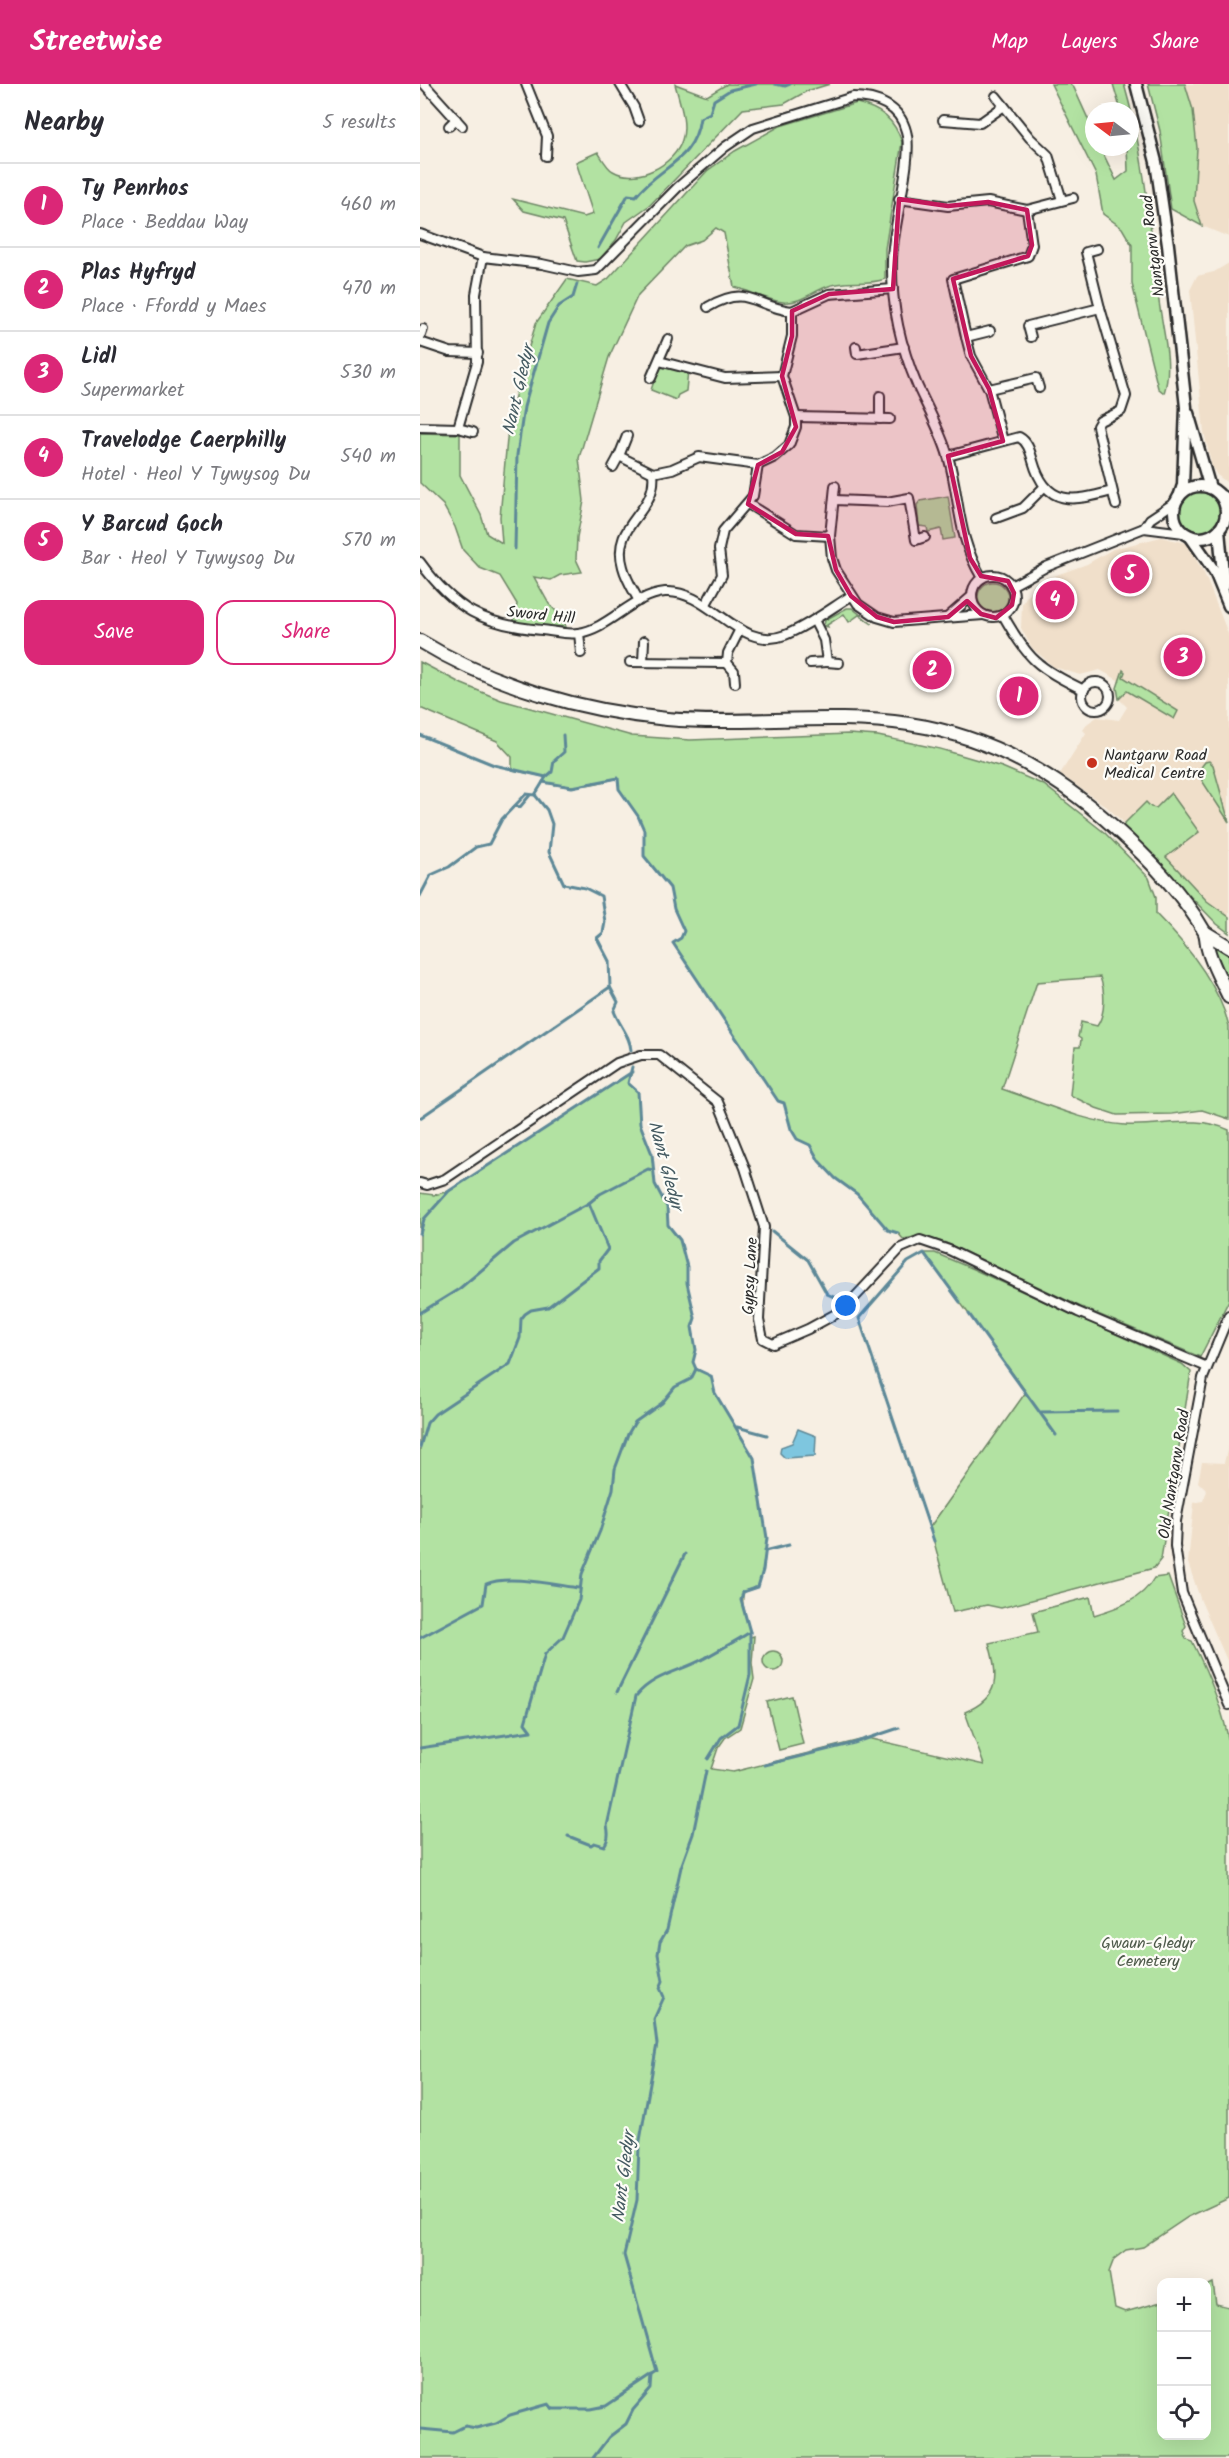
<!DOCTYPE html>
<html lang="en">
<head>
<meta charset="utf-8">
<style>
	:root { --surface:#fff; --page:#f7f7f7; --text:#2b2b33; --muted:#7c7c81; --line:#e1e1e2; --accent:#db2777 }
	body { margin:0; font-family:Kalam,sans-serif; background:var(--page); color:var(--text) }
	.controls { position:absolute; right:18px; bottom:18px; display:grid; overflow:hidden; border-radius:12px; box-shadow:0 6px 24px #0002 }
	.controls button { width:54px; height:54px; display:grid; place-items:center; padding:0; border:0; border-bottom:2px solid var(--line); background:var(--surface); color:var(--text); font:30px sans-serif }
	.compass { position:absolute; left:665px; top:18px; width:54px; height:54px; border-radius:50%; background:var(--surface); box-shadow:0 6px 24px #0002; rotate:286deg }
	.you { position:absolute; left:426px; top:1222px; width:21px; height:21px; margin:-15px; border:4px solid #fff; border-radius:50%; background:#1a73e8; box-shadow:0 0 0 9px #1a73e833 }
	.badge { display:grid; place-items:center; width:39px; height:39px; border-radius:50%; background:var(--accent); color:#fff; font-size:20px; font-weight:700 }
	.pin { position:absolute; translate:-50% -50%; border:3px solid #fff; box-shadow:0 2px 6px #0006 }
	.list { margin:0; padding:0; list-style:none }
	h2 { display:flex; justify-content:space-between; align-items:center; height:78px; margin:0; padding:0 24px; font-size:26px }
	h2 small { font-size:20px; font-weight:400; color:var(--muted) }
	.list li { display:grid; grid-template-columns:39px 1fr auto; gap:18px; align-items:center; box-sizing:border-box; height:84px; padding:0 24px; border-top:2px solid var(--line) }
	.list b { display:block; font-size:22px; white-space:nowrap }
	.list p { margin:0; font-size:20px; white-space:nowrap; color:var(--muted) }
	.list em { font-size:20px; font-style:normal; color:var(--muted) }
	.actions { display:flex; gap:12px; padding:18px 24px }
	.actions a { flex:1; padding:14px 0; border:2px solid var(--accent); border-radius:18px; text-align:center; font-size:21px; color:var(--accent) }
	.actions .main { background:var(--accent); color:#fff }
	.icon { flex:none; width:33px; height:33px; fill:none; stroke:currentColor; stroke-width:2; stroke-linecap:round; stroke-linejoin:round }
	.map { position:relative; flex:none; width:809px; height:2374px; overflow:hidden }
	header { display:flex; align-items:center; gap:36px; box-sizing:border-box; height:84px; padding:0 30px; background:var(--accent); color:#fff }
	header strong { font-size:28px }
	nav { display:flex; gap:33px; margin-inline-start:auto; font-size:21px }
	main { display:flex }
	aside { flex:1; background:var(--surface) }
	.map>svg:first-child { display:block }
</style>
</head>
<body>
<header>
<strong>Streetwise</strong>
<nav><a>Map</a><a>Layers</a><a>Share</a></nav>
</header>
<main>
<aside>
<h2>Nearby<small>5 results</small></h2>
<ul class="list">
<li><span class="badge">1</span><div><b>Ty Penrhos</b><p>Place · Beddau Way</p></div><em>460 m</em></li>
<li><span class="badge">2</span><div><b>Plas Hyfryd</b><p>Place · Ffordd y Maes</p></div><em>470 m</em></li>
<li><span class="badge">3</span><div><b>Lidl</b><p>Supermarket</p></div><em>530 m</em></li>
<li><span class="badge">4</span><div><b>Travelodge Caerphilly</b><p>Hotel · Heol Y Tywysog Du</p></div><em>540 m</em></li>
<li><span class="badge">5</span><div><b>Y Barcud Goch</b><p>Bar · Heol Y Tywysog Du</p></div><em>570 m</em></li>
</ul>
<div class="actions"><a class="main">Save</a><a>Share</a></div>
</aside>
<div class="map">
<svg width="809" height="2374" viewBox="0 0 809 2374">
	<rect width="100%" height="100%" fill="#f7efe3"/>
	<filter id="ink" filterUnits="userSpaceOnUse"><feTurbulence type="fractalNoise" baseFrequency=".0167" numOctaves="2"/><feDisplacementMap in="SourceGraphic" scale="12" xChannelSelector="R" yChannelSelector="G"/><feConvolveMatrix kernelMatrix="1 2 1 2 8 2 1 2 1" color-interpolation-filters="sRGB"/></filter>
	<g filter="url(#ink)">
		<g fill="#f0dfca">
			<path d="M765,0H809V153L782,142L774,117L777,64L773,26Z"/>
			<path d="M809,179V400L797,391L792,383L784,348L770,206L777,192L794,188Z"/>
			<path d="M741,453L766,459L784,489L809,552V842L713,747L687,723L640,690L666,649L663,646L668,639L677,633L699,636L707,623L699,615L698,596L680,586L660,591L634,583L612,564L601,544L602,519L617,498L667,480L693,465Z"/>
			<path d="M808,1363H809V1581L781,1517L768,1479L774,1419L783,1417L787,1407L778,1398L782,1378L804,1379Z"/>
		</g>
		<g fill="#b2e2a2" stroke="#6e8666" stroke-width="1.5">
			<path d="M255,0L287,12L307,0H410L387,7L364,20L323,25L230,121L206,138L196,156L180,175L165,178L157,177L143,137L104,127L93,115L164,133L173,130L156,78L178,68C182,74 187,84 193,87C217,101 255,80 262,56C268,40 259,16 255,0Z"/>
			<path d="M631,0H650L654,4L674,48V63H680L696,96L708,87L707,63H710V27H701L693,0H704C724,69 730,138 738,209C741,242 754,278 744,309L738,304L712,200V161L702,144L683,130L676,91Z"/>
			<path d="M728,0H765L773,26L777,64L774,117L782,142L751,125L740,47Z"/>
			<path d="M437,19C461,25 474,35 482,58L465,165V195C446,202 426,195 406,203C392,208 379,220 363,218C347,216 330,207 314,203L304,149L296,144L282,156L265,162L218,211L189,273L159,374L164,417L157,453L156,475L162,488L140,491L131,496L114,493L129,520L143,534L146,543L93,540L97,520L80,492L60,484L43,466L35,443L23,421L0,399V349L40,350V391L61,431L67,450L82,459L80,433L88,344L97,303L116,239L147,195L177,202L188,195L287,87L315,67L360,42Z"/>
			<path d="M239,277L268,286L266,307L258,311L256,316L231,306L234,297L231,294Z"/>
			<circle cx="780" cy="428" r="20"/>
			<path d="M528,412L535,454L523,456L521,445L508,448L507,443L499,442L497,421L500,417Z"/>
			<circle cx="573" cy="513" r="15"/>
			<path d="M427,524H432L452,540L439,531L429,538L424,530L407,541L408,543L404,542L405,536Z"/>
			<path d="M0,578L42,600L81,616L212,652L270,656L429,650L458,652L520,665L582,683L624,701L685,749L729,794L736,813V830C767,861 798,899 809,942C809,962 809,1013 809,1035L782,1026L752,1030L697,1031L676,1024L650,1011L655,963H660L661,955L658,953L661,938L677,942C686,929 685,907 680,893L617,898L582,1005C621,1018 663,1038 705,1041C744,1043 773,1030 809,1046V1216L780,1273L661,1223L526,1159L502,1152L483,1155L478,1149L468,1146L437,1110L415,1094L399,1077L390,1061L377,1055L371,1045L364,1019L358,1017L253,859L261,854L264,847L254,825L250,804L224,772V746L218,732L199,705L198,694C172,701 149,706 123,698L125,693L92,686V673L77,657L0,624Z"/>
			<path d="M703,586L705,588L703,593L758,627L754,635L707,607L699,615L697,604Z"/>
			<path d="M789,677L793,681L809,738L779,692V686L785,678Z"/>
			<path d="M751,709L779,748L746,773L787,817L809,833V849L797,840L702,742L726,718L731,723L736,724Z"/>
			<path d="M795,862L809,872V899L793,863Z"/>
			<path d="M212,988L208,999L218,1008L220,1040L232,1070L235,1100L247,1123L248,1141L260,1156L267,1183V1199L275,1234L272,1243L276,1266L273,1278L276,1285L291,1292L295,1309L334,1374L347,1454L343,1486L338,1503L324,1508C319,1522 330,1537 330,1553L334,1552L332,1579L334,1595L320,1644L305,1654L298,1664L291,1685L313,1688L448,1654L564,1681L545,1628C581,1613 578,1592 569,1559L618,1548L613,1528L670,1513L674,1531C697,1524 722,1516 734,1494L748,1492L766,1542L763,1547L766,1555L772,1557C788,1589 803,1624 809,1659V2114L768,2133L723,2163L706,2166L694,2175L689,2188L695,2224L705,2228L741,2218L742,2352H786L787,2202L793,2199L796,2220L809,2223V2374H0V1109L14,1111L29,1107Z"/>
			<path d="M504,1169H515L553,1185L762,1280L771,1288L741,1475L734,1484L581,1524L567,1521L533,1528L510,1443L606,1308Z"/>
			<circle cx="353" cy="1577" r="10"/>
			<path d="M372,1612L383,1660L359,1666L347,1618Z"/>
		</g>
		<path fill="#7ec6df" stroke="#5d8897" stroke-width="1.5" d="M378,1345L396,1352L395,1372L365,1374L360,1369L361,1363L372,1359Z"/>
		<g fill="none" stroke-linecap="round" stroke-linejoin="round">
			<g stroke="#5d8897" stroke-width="3">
				<path d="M355,0L365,2L370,0"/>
				<path d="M178,164L208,111L216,112C241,81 274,78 280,34L290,29L294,16L310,6L336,0"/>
				<path d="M95,465L97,371L104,323L128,239L139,222L153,213L157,200"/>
				<path d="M0,651L74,681L126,693"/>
				<path d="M143,651L144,668L134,677L132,688L126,693L115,711L127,726L132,740L129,768L144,800L165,804L181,812L185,838L183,849L177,854L189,877L190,903L198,918L194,927C199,941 210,951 211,966"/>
				<path d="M123,698L152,703L198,694L199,705L218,732L224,746V772L250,804L254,825L264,847L261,854L253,859L358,1017L364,1019L371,1045L377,1055L390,1061L399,1077L415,1094L437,1110L468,1146L478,1149"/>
				<path d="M95,722L100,723L110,711"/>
				<path d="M0,812L11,791L29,783L56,763L69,760L82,735L106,710L115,711"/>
				<path d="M212,983L208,999L218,1008L220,1040L232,1070L235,1100L247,1123L248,1141L260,1156L267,1183V1199L275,1234L272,1243L276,1266L273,1278L276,1285L291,1292L295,1309L334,1374L347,1454L343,1486L338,1503L323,1508L321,1516L330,1548V1591L318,1641L301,1654L288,1675"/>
				<path d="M0,1034L190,903"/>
				<path d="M352,1147L388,1176L407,1210L423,1217"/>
				<path d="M0,1150L4,1135L29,1107L212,988"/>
				<path d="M0,1229L39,1205L94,1159L169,1119L180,1110L228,1085L233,1086"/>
				<path d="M549,1230L636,1351"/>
				<path d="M621,1328L697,1327"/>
				<path d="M317,1343L347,1351"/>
				<path d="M0,1363L7,1339L15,1330L90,1280L100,1254L101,1235L105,1230L111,1226L128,1223L179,1184V1177L188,1165L169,1119"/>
				<path d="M514,1457L439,1234L488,1178L504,1169L540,1218"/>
				<path d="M345,1467L369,1461"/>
				<path d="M0,1554L63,1520L66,1500C87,1490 135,1501 159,1504"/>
				<path d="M197,1608L265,1470"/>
				<path d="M0,1664L111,1647L105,1639L125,1570L143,1553L159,1516L162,1490L180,1447L193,1405L195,1385L208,1350L215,1338L242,1319L255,1303L271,1295L276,1285"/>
				<path d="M345,1681L434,1659L479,1644"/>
				<path d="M148,1752L171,1761L174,1759L184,1762C189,1755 189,1749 187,1742L216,1612C234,1590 260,1588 285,1574C300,1565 315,1558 330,1548"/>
				<path d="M0,2345L33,2348L45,2342L56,2344L76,2339L90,2331L129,2320L133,2325H171L186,2322L237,2288L204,2171L217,2116L219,2062L237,1960L234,1935L244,1913L240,1904L243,1897L238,1870L240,1858L247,1846L261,1783L273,1750L286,1687"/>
				<path d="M173,2374L189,2353L206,2340L213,2326L231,2305L232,2291"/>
			</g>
			<defs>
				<g id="street">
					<path d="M4,0L42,42"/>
					<path d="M106,0L127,52L126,72"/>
					<path d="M200,0L214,23L219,37"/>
					<path d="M576,12L610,54L628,71L642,116"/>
					<path d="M523,36L560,39L584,22"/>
					<path d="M29,42L36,35"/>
					<path d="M479,115L528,122L568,118L607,126L653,114"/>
					<path d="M0,150L63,173L122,180L158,188L176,186L258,103L305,63L333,44L433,13C456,13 480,22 486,47C494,74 472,143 472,177C471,219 481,263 497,301C508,325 521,348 528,372C541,418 536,450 562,494"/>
					<path d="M677,165L666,168L680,224L706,312L701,327L680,337L677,342L696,421"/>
					<path d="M288,223C329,199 334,223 372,227"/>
					<path d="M570,247L546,253L533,195L608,172L612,161L607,126"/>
					<path d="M546,253L551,272L569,305L583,357"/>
					<path d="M611,253L608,242L680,224"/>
					<path d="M0,254L3,245"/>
					<path d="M0,258L30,268L58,269"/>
					<path d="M436,263L437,270L484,263"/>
					<path d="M239,277L305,294L362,292"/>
					<path d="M231,294L248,255"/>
					<path d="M569,305L616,294L619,304"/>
					<path d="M460,312V335"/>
					<path d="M376,333L470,335"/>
					<path d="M0,343L38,344L53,348"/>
					<path d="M38,344L57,278L56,210L63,173"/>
					<path d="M207,352L199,372L233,389"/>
					<path d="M528,372L599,353C608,358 610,367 613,377C626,423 653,418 692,407"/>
					<path d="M193,383L199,372"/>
					<path d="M415,402L410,452L412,474L416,486L438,520L457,533L474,538L563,531"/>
					<path d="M799,410L809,414"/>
					<path d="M414,416L467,418L489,414L496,456L505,453"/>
					<path d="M328,420L376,450L410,452"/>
					<path d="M576,434L603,424L624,403"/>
					<path d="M805,435L809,433"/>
					<path d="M724,444L730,435L757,417"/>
					<path d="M0,478C34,525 63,541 122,546C133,547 147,551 158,549C189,545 212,511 245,508C290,505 319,569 365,551C388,542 410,525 431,512"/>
					<circle cx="573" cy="512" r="21"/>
					<path d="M591,502L626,483L724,444L764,449"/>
					<path d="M219,517C213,506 206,495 203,483C190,439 238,429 233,389L252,385L279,373L338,381L355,373L369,361L376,343V333L362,292L372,252V227L409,210L473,205"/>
					<path d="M286,520L302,491L299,465L303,447L333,412L338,381"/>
					<path d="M583,531C608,575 617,584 664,606"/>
					<path d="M528,533L552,512"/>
					<path d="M159,549L161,569"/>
					<path d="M210,578L307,579L314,587L315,599"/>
					<path d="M223,578L224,557"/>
					<path d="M407,578L419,579"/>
					<path d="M307,579L308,569L320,545"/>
					<path d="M390,579L407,578L404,556L394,536"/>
					<circle cx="676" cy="612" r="14"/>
					<path d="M0,1099L7,1101L25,1095L197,979L221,971H239L298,1018L325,1084L344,1143L339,1236L343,1255L353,1260L388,1245L423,1226L481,1164L500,1156L529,1166L658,1228L787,1283"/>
					<path d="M809,1231L783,1294L756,1437L755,1462L762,1509L809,1621"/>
				</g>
				<g id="secondary">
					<path d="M716,0L736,78L748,161L766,323L763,401L759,413"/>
					<path d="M768,329L790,404"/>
					<circle cx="780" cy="428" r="26"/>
					<path d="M799,446L804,501"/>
					<path d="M770,452L795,488L809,522"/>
				</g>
				<g id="primary">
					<path d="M0,557C74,602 161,627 247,635C327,642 410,628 489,640C569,652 636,690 694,743C727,773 762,808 784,847C787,852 786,859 788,865C792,881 802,898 809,913"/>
					<path d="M786,849L809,863"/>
				</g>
			</defs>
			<use href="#street" stroke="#2b2b2b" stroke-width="12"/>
			<use href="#secondary" stroke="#2b2b2b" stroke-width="15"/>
			<use href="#primary" stroke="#2b2b2b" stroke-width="16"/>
			<use href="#street" stroke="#fdfcf7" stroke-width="8"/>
			<use href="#secondary" stroke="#fdfcf7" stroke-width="10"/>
			<use href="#primary" stroke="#fdfcf7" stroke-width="12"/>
		</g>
	</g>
	<path fill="#c2185b" fill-opacity="0.2" stroke="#c2185b" stroke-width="4.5" stroke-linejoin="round" d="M479,115L528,122L568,118L607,126L612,161L608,172L533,195L551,272L569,305L583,357L528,372L550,474L561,492L588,497L594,509L592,521L576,534L561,530L547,517L528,533L474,538L457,533L431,512L416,486L408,452L376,450L328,420L338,381L362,368L376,343L362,292L372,252V227L409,210L473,205Z"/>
	<circle fill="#c8321e" stroke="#fdfcf7" stroke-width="2" cx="672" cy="679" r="6"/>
	<g text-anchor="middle" stroke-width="4.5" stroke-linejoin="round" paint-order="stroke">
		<g font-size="16" fill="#2b2b2b" stroke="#fdfcf7">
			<text transform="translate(732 162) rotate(-97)" y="6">Nantgarw Road</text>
			<text transform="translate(121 530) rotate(6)" y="6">Sword Hill</text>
			<text transform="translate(329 1192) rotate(-87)" y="6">Gypsy Lane</text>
			<text transform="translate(753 1390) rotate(-81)" y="6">Old Nantgarw Road</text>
		</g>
		<g font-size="16" fill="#2b2b2b" stroke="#fdfcf7" text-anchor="start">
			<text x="684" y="676">Nantgarw Road<tspan x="684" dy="18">Medical Centre</tspan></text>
		</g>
		<g font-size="16" fill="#4d5949" stroke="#fdfcf7">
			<text x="728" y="1864">Gwaun-Gledyr<tspan x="728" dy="18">Cemetery</tspan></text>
		</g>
		<g font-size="18" font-style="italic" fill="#445a61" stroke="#fdfcf7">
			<text transform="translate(98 306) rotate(-77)" y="6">Nant Gledyr</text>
			<text transform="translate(246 1081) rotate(75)" y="6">Nant Gledyr</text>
			<text transform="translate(203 2093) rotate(-83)" y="6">Nant Gledyr</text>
		</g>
	</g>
</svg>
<div class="controls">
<button>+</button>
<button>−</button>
<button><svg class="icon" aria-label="locate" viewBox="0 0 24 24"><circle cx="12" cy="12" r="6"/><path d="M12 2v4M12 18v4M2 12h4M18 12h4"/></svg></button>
</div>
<svg class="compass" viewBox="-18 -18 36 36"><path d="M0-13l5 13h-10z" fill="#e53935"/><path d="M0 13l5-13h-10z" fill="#7c7c81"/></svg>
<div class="you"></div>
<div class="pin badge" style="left:599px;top:612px">1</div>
<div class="pin badge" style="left:512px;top:586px">2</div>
<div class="pin badge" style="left:763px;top:573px">3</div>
<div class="pin badge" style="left:635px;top:516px">4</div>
<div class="pin badge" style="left:710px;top:490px">5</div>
</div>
</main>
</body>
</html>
